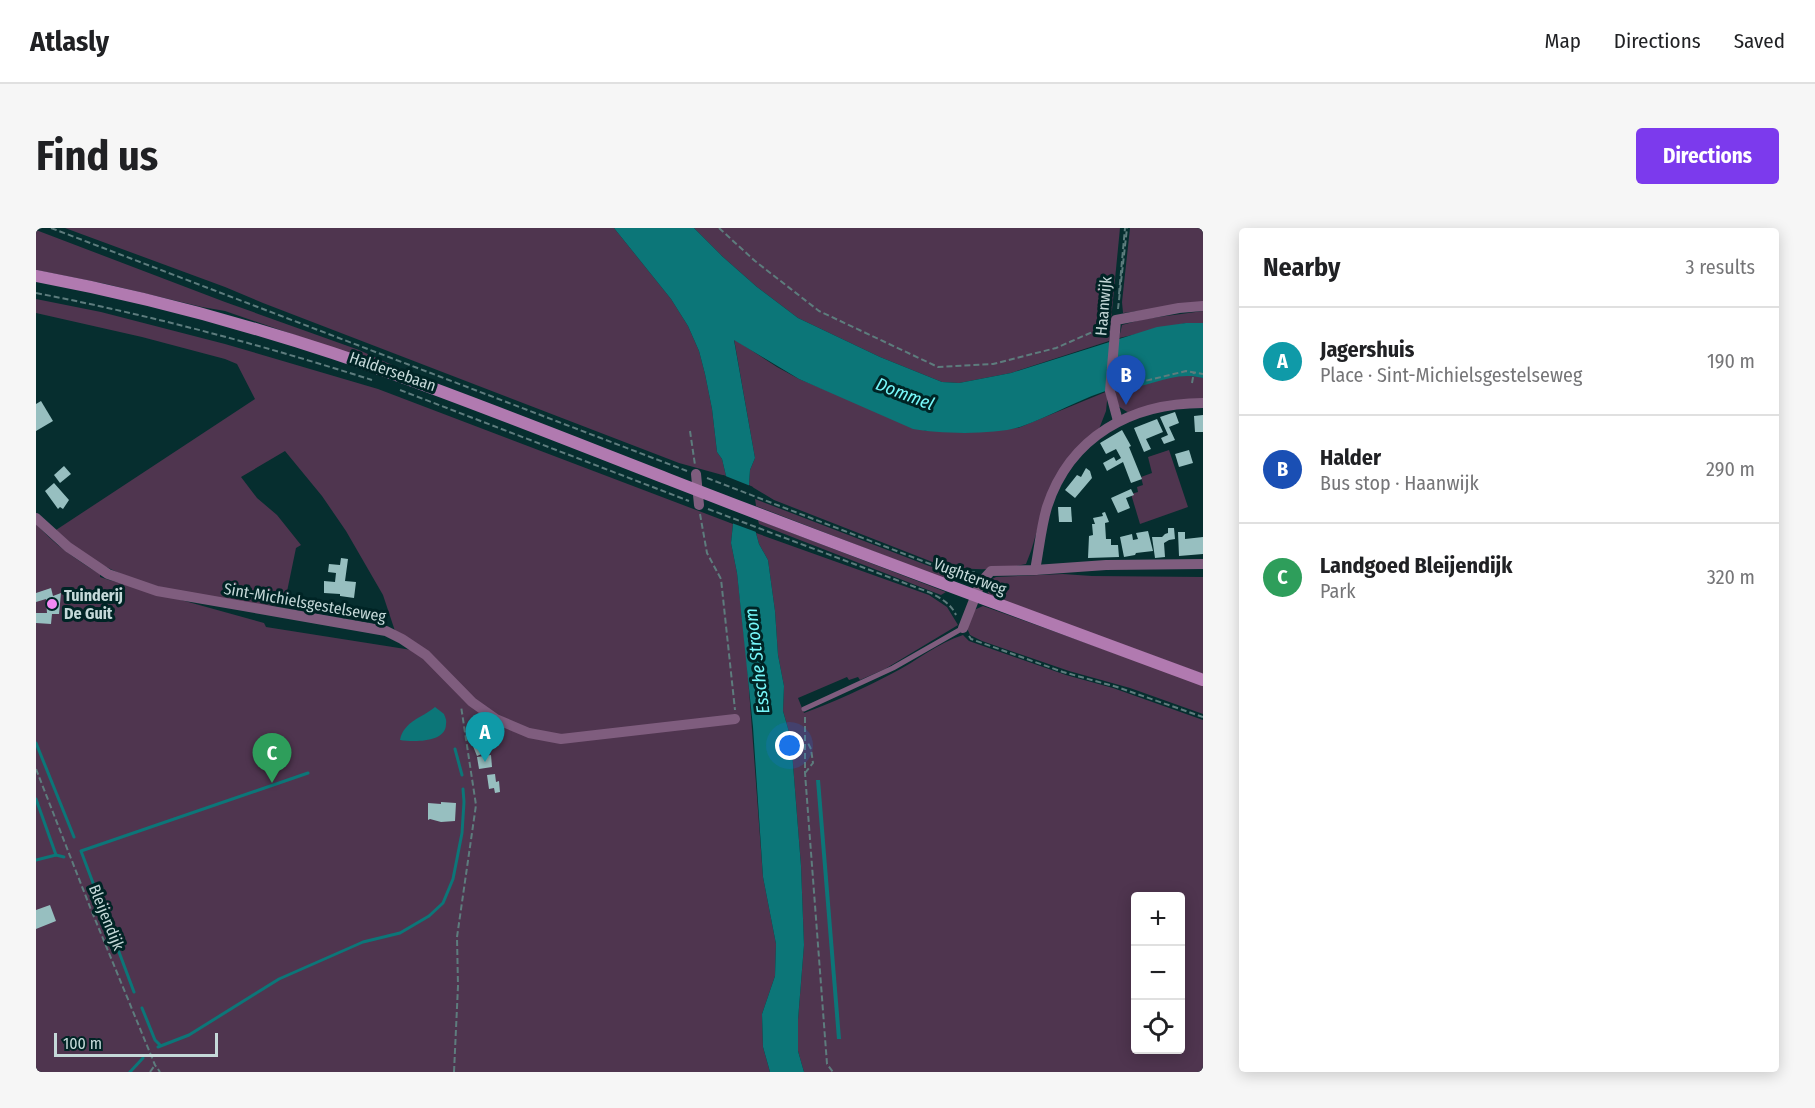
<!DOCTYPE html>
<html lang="en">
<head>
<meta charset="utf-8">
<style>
	:root { --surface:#fff; --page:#f6f6f6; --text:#202124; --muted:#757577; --line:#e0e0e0; --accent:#7c3aed }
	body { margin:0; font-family:"Fira Sans Condensed",sans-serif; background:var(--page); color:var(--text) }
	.controls { position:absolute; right:18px; bottom:18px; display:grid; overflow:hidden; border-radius:6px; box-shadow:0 3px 15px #0003 }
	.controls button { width:54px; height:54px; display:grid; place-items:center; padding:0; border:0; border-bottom:2px solid var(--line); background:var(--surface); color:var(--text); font:30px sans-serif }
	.scale { position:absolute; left:18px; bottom:15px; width:164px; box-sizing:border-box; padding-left:6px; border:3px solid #c5d9d9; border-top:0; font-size:16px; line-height:21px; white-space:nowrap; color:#c5d9d9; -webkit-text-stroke:4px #002425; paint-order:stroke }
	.you { position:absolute; left:754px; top:518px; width:21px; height:21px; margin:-15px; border:4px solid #fff; border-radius:50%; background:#1a73e8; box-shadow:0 0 0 9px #1a73e833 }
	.badge { display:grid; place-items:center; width:39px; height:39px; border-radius:50%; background:var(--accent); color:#fff; font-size:20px; font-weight:700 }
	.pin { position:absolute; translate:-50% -50px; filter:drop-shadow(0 2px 3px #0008) }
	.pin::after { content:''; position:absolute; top:32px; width:21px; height:18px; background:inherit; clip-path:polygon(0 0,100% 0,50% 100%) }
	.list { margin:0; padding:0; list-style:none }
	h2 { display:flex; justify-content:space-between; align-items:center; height:78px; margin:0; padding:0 24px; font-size:26px }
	h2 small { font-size:20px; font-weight:400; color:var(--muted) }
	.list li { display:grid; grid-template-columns:39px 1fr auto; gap:18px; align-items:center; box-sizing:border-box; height:108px; padding:0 24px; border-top:2px solid var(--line) }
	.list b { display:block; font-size:22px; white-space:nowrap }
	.list p { margin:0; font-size:20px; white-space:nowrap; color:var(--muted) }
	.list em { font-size:20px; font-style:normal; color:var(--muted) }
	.icon { flex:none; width:33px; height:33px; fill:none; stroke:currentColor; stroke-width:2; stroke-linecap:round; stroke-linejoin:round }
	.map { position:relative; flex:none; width:1167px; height:844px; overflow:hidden; border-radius:6px }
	header { display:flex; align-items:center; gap:36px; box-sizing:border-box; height:84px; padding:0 30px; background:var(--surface); border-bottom:2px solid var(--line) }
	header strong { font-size:28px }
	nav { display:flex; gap:33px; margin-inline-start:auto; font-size:21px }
	.intro { display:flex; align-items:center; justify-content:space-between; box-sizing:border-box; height:144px; padding:0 36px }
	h1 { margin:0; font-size:42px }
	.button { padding:15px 27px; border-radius:6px; background:var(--accent); color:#fff; font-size:21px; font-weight:700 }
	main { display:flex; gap:36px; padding:0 36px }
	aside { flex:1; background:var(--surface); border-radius:6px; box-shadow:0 3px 15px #0003 }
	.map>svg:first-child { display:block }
</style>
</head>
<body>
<header>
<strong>Atlasly</strong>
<nav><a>Map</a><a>Directions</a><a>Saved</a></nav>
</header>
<div class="intro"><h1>Find us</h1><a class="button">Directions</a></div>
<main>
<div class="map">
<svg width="1167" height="844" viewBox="0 0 1167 844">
	<rect width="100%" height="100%" fill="#062e2f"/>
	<g fill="#4f354f" fill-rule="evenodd">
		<path d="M29,0H578L635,71L652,98L663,123L669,146L676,181L681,224L686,231L690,248L643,235L227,75L189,59Z"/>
		<path d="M658,0H1084L1073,113L975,145L923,155L906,154L844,129L762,90L721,59L687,29Z"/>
		<path d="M1094,0H1167V75L1087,85L1086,74Z"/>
		<path d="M0,2L189,74L323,122L387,151L189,83L166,79L70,56L0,42Z"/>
		<path d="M0,71L65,84L189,116L342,161L697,296L695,315L701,345L711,435L727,649L740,716L739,748L726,786L727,819L734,844H0V296C18,316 40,332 64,346V349L73,352L228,395L230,399L382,423L361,409L347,367L310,303L286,268L249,223L205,249L221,270L241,287L265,317L260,320L248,378C228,377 208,377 188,374C144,369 71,347 37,318C31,313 26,307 20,302L219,171L201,136L189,131L106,109L0,85Z"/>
		<path d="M1167,83V95H1150L1083,110L1086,97L1108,91Z"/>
		<path d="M698,111L741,139L763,151L890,203L982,200L1072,163L1070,183L1063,201L1008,279L995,323L990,336C960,343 928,343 899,335L738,272L713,257L714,242L719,230Z"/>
		<path d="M1139,148H1161L1167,150V171L1093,185L1082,178L1079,166L1080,160L1090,161Z"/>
		<path d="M1133,222L1152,279L1104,296L1095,266L1102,264L1101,259L1107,257L1105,249L1116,245L1112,229Z"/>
		<path d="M719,271L893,338L918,345L914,353L720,278Z"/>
		<path d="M722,292L910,364L905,367L723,296Z"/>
		<path d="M720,305L893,367L911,379L922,397L849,441L824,452L822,449L813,452L811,449L762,470L768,485C798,474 829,460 857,445C881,433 901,415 927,407L933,413L1030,447L1077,460L1167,492V844H768L762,823V792L768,717L765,638L755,511L747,483L748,458L742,427L739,383L732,332L723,316ZM1100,668H1144V822H1100Z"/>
		<path d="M1027,346L1056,348L1167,349V446L954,368L951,363L956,351L960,349Z"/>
		<path d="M947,378L1167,457V486L1094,460L1033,443L946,413L934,407L931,400L938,382Z"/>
	</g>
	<g fill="#0c7678">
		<path d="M578,0H658L687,29L721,59L762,90L844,129L906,154L923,155L975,145L1121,99L1150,95H1167V150C1135,141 1108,164 1080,160C1046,169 1016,188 984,199C960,207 902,206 877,201L763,151L698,112L719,230L714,242L713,257L720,305L723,316L732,332L739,383L742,427L748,458L747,483L755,511L765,638L768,717L762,792V823L768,844H734L727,819L726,786L739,748L740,716L727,649L717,499L701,345L695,315L697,296L690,248L686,231L681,224L676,181L669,146L663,123L652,98L635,71Z"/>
		<path d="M399,479L408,486C409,489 411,492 410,496C410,515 377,514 364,512C368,493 386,490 399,479Z"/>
		<path d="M780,552H784L805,811H801Z"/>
	</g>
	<path fill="#062e2f" d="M687,247L717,259L723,305L693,294Z"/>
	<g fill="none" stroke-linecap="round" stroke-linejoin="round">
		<g stroke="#0c7678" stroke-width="3">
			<path d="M0,515L38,609"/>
			<path d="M419,521L426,547"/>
			<path d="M20,627L28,629"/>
			<path d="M0,632L20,627L0,571"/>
			<path d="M98,764L45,623L272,545"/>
			<path d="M106,780L119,812L124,817"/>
			<path d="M122,819L153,807L243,751L327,714L364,705L393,688L407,675L417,651L426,605L428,574L427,561"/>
			<path d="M94,844L107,830"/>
		</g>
	</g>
	<g fill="#97bfc0">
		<path d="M5,173L17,193L0,203V176Z"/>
		<path d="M1139,184L1143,195L1133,199L1139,212L1128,216L1125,210L1132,207L1124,189Z"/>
		<path d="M1167,187V204H1159L1158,188Z"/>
		<path d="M1121,191L1127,204L1110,211L1115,221L1108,224L1098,200Z"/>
		<path d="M1086,202L1095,218L1093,219L1106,251L1095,255L1087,234L1071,243L1067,235L1078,229L1080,233L1085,230L1080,221L1070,226L1064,215Z"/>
		<path d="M1153,222L1157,235L1143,239L1139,226Z"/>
		<path d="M28,238L35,246L24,255L18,247Z"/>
		<path d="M1050,240L1054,243L1056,250L1039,270L1029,262L1041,247L1045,249Z"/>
		<path d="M18,255L33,272L27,281L24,279L22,281L9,263Z"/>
		<path d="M1095,261L1098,267L1090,270L1094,280L1082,285L1075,270Z"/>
		<path d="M1022,279H1035L1036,294H1023Z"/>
		<path d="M1069,284L1073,294L1069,295L1070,311H1075V317H1082L1083,329L1052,330L1053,308L1057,307L1056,296H1059L1057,290L1067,288L1066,285Z"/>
		<path d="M1132,300H1138L1139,311L1133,312L1128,315L1129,329L1119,330L1116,309H1126L1129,306L1132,305Z"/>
		<path d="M1112,303L1117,323L1100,325L1099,327L1088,329L1084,309L1096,306L1097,312L1102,311L1100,305Z"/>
		<path d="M1142,304H1149V311L1167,309V326L1143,328Z"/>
		<path d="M305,330L312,331L309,353L320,354L318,370L304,368V366L288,365V353L299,354L300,345L292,344L293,336L304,337Z"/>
		<path d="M15,360L17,368L25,365L23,386H16L15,396L0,395V385H11L10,371L0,374V365Z"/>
		<path d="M440,503L448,525L441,528L432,506Z"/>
		<path d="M455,527L456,539L443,541L441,529Z"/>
		<path d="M459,546L460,554L463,553L464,564L459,565L458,560L453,561L451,547Z"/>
		<path d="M405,574L420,575L419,593L405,594L394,591L392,592V575L405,576Z"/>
		<path d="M14,677L20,693L0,701V682Z"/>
	</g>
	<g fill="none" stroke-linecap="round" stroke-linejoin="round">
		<g stroke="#5d7c7d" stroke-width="2" stroke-dasharray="6 3" stroke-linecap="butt">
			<path d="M15,0L651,243"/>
			<path d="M683,0L719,33L783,83L902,139L957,136L1020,120L1070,98"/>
			<path d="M0,65C114,87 226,117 336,152"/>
			<path d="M1083,66L1089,0"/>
			<path d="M1082,81L1091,0"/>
			<path d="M1156,155L1158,144"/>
			<path d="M1084,159L1150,143L1167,146"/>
			<path d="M364,162L653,273"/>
			<path d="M654,203L659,237"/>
			<path d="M671,250L897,337L921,344H939"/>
			<path d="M672,281L895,365C906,371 915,376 920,387"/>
			<path d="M664,286L671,325L685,351L699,482"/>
			<path d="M933,408L935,411L1027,444L1081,459L1167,489"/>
			<path d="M769,489V545L791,836L797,844"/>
			<path d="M0,541L54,679L119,837L124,844"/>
			<path d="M769,545L777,535L775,521L771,513"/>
			<path d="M114,844L119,837"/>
			<path d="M418,844L422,758L421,709L440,577L425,478"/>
		</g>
		<path stroke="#7f5d7e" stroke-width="5" d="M768,481L857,440L927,400"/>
		<g stroke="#7f5d7e" stroke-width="10">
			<path d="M1082,193L1074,163L1080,92L1143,80L1167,78"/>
			<path d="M660,246L663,277"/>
			<path d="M0,290L32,319L72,346L121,363L350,403L366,411L390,427L436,474L460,491L493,505L525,511L699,491"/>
			<path d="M999,342C1003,322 1005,299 1011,279C1034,208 1096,175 1167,175"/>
			<path d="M927,400L945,354L955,343L999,342L1070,337L1167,336"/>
		</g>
		<path stroke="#b17ab0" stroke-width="12" d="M0,48C128,72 254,108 377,153C462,184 547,218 632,251C809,320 988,386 1167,452"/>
	</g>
	<circle fill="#f28af2" stroke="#002425" stroke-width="2" cx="16" cy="376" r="6"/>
	<g text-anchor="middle" stroke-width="6" stroke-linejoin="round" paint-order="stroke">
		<g font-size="16" fill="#c5d9d9" stroke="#002425">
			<text transform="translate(1067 78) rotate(-85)" y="6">Haanwijk</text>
			<text transform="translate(357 143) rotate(19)" y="6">Haldersebaan</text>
			<text transform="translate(934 348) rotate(21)" y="6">Vughterweg</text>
			<text transform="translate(269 374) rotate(10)" y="6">Sint-Michielsgestelseweg</text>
			<text transform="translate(71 689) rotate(68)" y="6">Bleijendijk</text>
		</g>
		<g font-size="16" font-weight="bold" fill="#c5d9d9" stroke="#002425" text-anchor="start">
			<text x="28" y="373">Tuinderij<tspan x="28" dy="18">De Guit</tspan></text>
		</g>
		<g font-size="18" font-style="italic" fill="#77f9fb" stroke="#002425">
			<text transform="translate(869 166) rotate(21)" y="6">Dommel</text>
			<text transform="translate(721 433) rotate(-97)" y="6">Essche Stroom</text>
		</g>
	</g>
</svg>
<div class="controls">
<button>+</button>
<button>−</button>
<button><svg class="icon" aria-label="locate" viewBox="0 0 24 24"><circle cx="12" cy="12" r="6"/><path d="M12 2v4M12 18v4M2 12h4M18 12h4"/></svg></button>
</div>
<div class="scale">100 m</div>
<div class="you"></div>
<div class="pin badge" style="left:449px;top:534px;background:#0f9aa8">A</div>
<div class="pin badge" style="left:1090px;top:177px;background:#1a4fb4">B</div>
<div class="pin badge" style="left:236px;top:555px;background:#2e9e5b">C</div>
</div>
<aside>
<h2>Nearby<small>3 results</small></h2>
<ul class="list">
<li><span class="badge" style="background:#0f9aa8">A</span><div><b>Jagershuis</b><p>Place · Sint-Michielsgestelseweg</p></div><em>190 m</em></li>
<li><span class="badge" style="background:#1a4fb4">B</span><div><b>Halder</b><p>Bus stop · Haanwijk</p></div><em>290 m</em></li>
<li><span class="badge" style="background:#2e9e5b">C</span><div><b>Landgoed Bleijendijk</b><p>Park</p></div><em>320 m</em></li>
</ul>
</aside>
</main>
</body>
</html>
